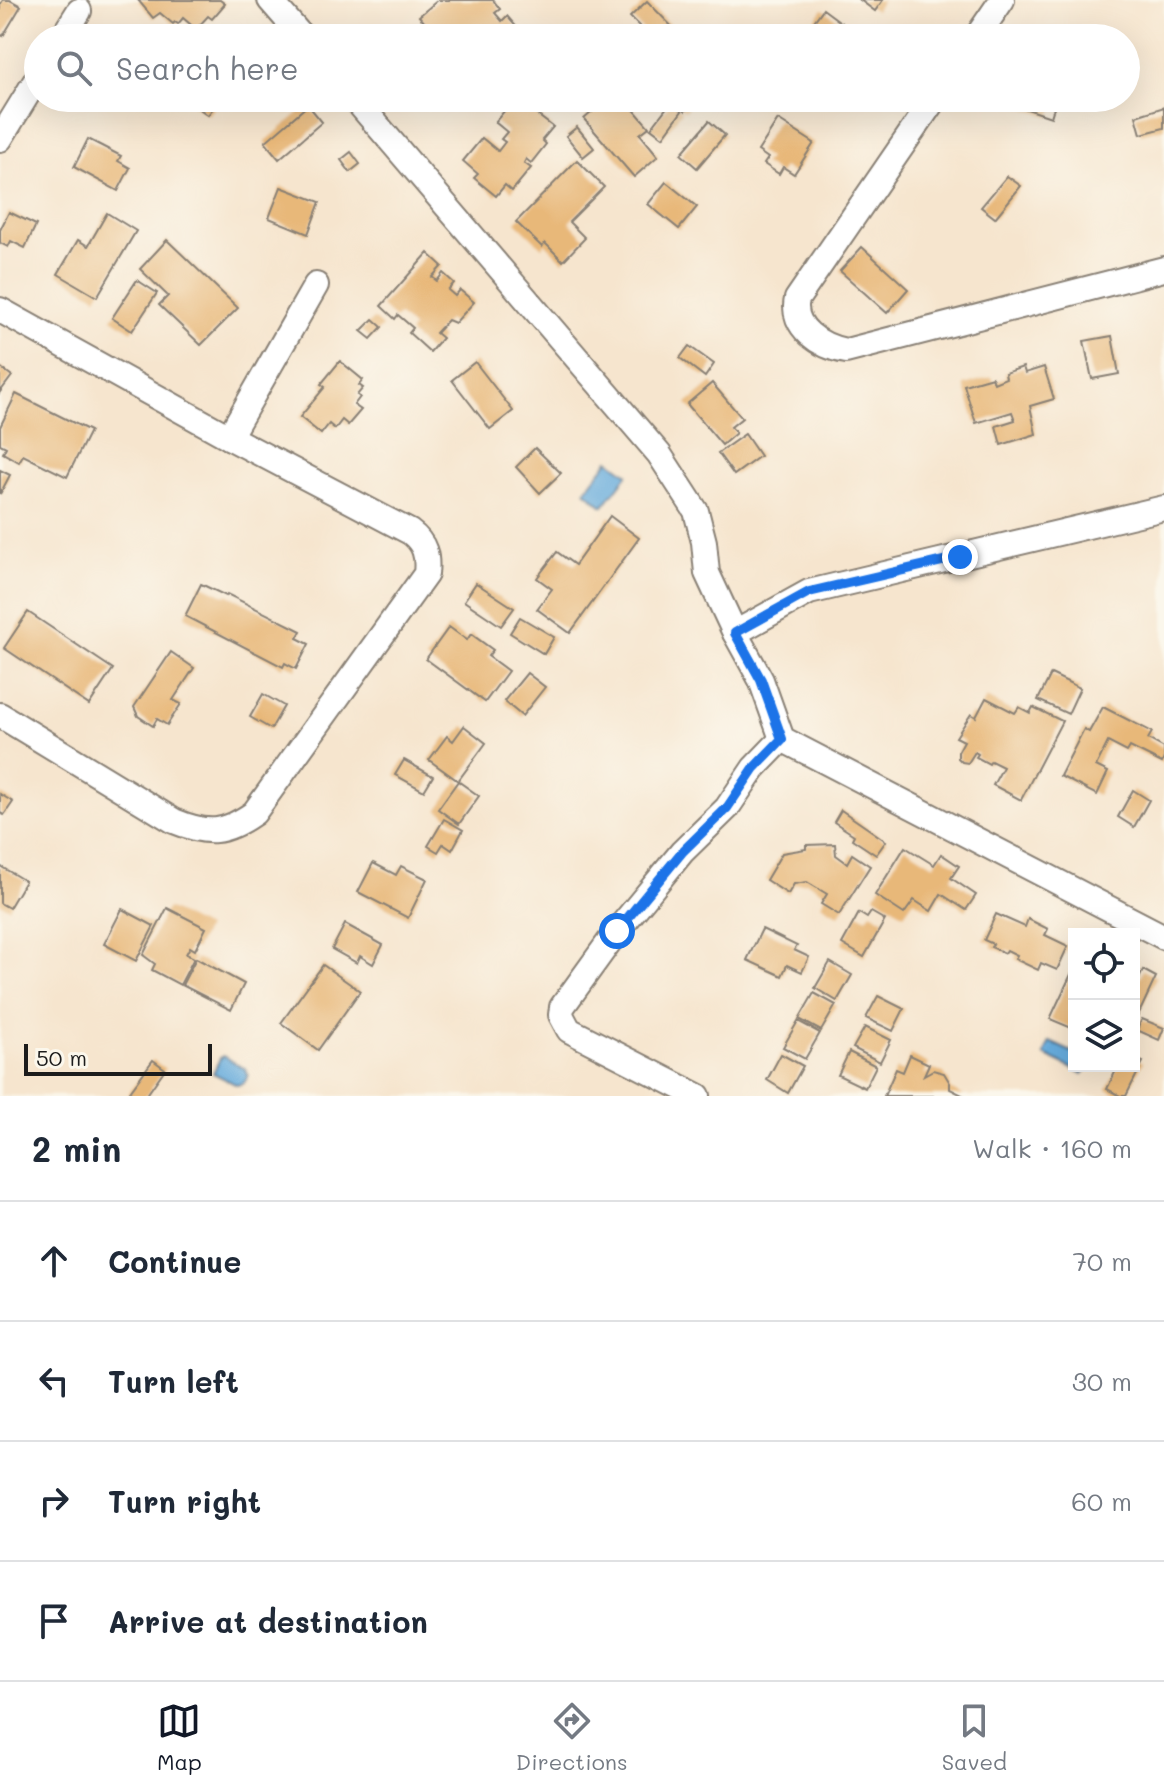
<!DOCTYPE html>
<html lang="en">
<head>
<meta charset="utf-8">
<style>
	:root { --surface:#fff; --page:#f2f2f3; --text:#1f2937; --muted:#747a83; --line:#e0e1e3; --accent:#111827 }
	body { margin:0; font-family:Mali,sans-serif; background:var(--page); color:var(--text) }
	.controls { position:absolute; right:24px; bottom:24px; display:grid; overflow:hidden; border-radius:0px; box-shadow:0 8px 32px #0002 }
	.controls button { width:72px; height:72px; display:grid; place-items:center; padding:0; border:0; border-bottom:2px solid var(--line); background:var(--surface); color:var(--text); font:40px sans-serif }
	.scale { position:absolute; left:24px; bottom:20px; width:188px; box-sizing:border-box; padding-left:8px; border:4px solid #1c1c1c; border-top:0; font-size:22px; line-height:28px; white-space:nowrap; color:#1c1c1c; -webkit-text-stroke:6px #fbf7ec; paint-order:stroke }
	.stop { position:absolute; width:24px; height:24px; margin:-18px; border:6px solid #1a73e8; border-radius:50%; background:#fff }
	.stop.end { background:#1a73e8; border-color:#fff; box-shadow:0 2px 8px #0008 }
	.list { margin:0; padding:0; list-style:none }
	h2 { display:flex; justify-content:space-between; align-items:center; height:104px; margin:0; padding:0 32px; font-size:34px }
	h2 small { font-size:26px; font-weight:400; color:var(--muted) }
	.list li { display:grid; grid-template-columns:52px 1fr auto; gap:24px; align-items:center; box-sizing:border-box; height:120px; padding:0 32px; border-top:2px solid var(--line) }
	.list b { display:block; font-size:30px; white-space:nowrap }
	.list em { font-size:26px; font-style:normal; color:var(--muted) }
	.icon { flex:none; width:44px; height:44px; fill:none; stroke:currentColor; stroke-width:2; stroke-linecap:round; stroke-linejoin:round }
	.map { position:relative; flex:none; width:1164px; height:1096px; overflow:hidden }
	.search { position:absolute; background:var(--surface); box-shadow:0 8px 32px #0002; left:24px; right:24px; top:24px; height:88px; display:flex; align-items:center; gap:20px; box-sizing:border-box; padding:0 28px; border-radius:44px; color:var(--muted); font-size:30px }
	.sheet { height:584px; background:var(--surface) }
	nav { display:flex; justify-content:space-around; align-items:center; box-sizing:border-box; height:112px; border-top:2px solid var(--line); background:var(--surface); font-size:22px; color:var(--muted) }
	nav a { display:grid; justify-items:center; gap:4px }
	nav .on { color:var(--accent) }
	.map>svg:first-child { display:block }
</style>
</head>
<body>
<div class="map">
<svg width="1164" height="1096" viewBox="0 0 1164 1096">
	<rect width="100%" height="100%" fill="#fbf7ec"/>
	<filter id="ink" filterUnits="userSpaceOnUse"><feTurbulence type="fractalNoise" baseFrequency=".0125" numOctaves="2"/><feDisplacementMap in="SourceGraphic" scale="16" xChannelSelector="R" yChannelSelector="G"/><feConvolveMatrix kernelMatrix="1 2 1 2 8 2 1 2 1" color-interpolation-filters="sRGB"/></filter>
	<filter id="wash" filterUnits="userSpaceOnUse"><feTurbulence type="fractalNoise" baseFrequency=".006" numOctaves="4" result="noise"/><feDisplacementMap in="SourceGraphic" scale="32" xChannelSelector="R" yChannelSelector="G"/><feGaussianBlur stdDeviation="1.8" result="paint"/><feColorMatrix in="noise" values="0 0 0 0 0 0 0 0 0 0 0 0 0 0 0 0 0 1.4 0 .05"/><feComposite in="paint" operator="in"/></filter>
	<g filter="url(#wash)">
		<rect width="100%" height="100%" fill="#f6e5ce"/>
		<g fill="#66abdc" stroke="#41647c" stroke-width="2">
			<path d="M609,460L628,474L603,506L585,491Z"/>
			<path d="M1050,1042L1074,1053V1066H1087L1083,1074L1044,1055Z"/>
			<path d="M224,1056L245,1069L248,1076L244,1083L237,1085L213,1073L220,1058Z"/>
		</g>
		<g id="blocks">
			<g fill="#e8b879">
				<path d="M3,0H10L21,6L3,36L0,34V5Z"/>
				<path d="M138,0H220L225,4L212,19L208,16L196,29L183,18L178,24L175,22L173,24L160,13L153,18Z"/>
				<path d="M438,0H493L500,9L495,13L502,21L507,16L526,38H438L419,16Z"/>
				<path d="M860,0H883L875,11Z"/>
				<path d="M647,1L683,38H651L630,17Z"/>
				<path d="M823,9L862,38H802Z"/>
				<path d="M764,28L780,38H758Z"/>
				<path d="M198,98H220L208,115L193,104Z"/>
				<path d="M515,98L553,127L542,140L546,144L531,163L526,159L524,163L531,168L512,191L505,185L496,196L474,178L478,174L463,161L482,138L498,151L505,142L501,139L507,132L495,122Z"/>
				<path d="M608,98H624L649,127L640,134L658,156L634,177L584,119Z"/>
				<path d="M669,98H695L685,111Z"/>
				<path d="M994,98H1057L1051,117Z"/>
				<path d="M671,102L682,111L663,137L651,128Z"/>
				<path d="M308,105L322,122L279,159L265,142Z"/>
				<path d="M1164,107V128L1141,134L1136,116Z"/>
				<path d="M778,120L814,143L794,174L783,167L779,174L764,164L768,158L758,151Z"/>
				<path d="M709,121L725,135L697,168L681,154Z"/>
				<path d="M577,127L594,148L583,157L566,136Z"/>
				<path d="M88,139L121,156L118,161L130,168L118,191L74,167Z"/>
				<path d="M351,152L360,164L350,172L341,160Z"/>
				<path d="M577,160L604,187L569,222L585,238L563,261L545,243L542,247L516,222Z"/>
				<path d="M1007,176L1021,186L995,218L981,207Z"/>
				<path d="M666,182L697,207L679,229L648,204Z"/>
				<path d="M281,187L320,202L308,234L269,218Z"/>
				<path d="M9,212L36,225L25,248L11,241L8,247L0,243V230Z"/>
				<path d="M107,213L136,231L97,297L58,274L78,240L88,246Z"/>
				<path d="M167,240L238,308L201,345L159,305L168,296L140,269Z"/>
				<path d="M862,247L908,289L887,313L840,271Z"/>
				<path d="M428,253L442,266L432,277L437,281L443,273L454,283L448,290L455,296L460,290L474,302L455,323L448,320L436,333L442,338L430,352L409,333L413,328L398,315L395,319L381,306Z"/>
				<path d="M137,280L157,293L132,331L112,318Z"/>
				<path d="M373,319L382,327L371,339L361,331Z"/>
				<path d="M1112,336L1119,374L1092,379L1084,341Z"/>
				<path d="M689,346L714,364L705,377L680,358Z"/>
				<path d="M340,361L363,380L359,385L363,388L357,395L360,397L354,405L361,410L348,425L342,420L335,429L329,424L321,434L300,417L325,387L321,384Z"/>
				<path d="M475,362L513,411L490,429L452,380Z"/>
				<path d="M0,367L12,376L0,392Z"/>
				<path d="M1023,367L1025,373L1044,367L1054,399L1030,406L1036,434L1001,445L996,426L1015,420L1012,412L976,423L964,385L992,377L994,383L1006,378L1005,373Z"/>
				<path d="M712,383L742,418L731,427L736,433L722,445L687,404Z"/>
				<path d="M16,394L90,431L67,477L23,455L19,462L3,453L6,447L0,444V427Z"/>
				<path d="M745,434L760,456L734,475L718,453Z"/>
				<path d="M535,448L561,473L540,493L516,467Z"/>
				<path d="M0,470L10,475L0,494Z"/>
				<path d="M610,516L639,538L570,633L537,609L552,589L537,578L557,552L575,565Z"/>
				<path d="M476,583L514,608L501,626L464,601Z"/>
				<path d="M201,584L226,596L227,594L301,631L297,638L309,644L296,669L285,663L283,667L185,616Z"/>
				<path d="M28,612L113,669L89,705L4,648Z"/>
				<path d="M520,617L554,637L544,654L510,633Z"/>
				<path d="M449,627L467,640L471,634L493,650L488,656L508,671L485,702L426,659Z"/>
				<path d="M171,652L194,668L173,700L181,704L167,725L157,719L153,726L138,716L134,707Z"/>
				<path d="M527,673L545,687L522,716L504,701Z"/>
				<path d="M1051,674L1080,688L1068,714L1038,700Z"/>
				<path d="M263,694L284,706L271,729L250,717Z"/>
				<path d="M986,698L1015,713L1019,707L1030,713L1033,707L1062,721L1021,800L993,785L1003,767L991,761L989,764L976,757L978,754L975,752L968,763L962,762L958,758V752L964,741L956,737L971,714L976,717Z"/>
				<path d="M1103,707L1152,732L1148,739L1164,748V758L1162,763L1130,747L1127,752L1108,742L1096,766L1108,772L1097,795L1060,776L1084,729L1089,732Z"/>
				<path d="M464,726L486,743L458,781L479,796L459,824L438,809L458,781L429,760L447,736L453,741Z"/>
				<path d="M404,760L433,776L424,791L395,775Z"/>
				<path d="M1133,790L1149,800L1134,827L1118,817Z"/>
				<path d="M0,794L13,802L4,815L0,813Z"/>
				<path d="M841,810L886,841L876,855L852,839L854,835L834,822Z"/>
				<path d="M444,819L463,830L452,850L443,844L438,852L428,846Z"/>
				<path d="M835,844L836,855L847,863L852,854L870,866L839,915L821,904L827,894L807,882L794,884L788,894L766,880L782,853L806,849V845Z"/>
				<path d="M905,847L934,865L941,854L959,866L951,878L976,895L966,910L941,894L931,911L914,900L904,914L875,895Z"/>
				<path d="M373,863L396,875L401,866L427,879L408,918L358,892Z"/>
				<path d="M0,866L25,881L9,908L0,903Z"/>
				<path d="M167,908L206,928L195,950L190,947L186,954L194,958L180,985L152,970L155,964L143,955Z"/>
				<path d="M122,909L154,926L136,961L104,944Z"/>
				<path d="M871,912L885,920L864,957L842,944L859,913L867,918Z"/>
				<path d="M996,914L1025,927L1028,919L1048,929L1045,935L1068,946L1057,970L1041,963L1038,970L1015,959L1017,955L1007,950L1005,953L991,947L993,944L984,940Z"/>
				<path d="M345,924L383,945L373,964L360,956L357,963L332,949Z"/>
				<path d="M762,929L797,946L794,950L809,957L802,972L787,965L782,976L747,960Z"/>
				<path d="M196,958L244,984L231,1010L182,985Z"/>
				<path d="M830,962L852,975L837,1001L815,988Z"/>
				<path d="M323,965L360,991L318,1050L281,1023Z"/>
				<path d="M1074,968V1029L1050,1019Z"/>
				<path d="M1143,970L1156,977L1134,1024V990Z"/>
				<path d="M814,993L836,1005L821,1031L799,1019Z"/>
				<path d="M878,996L904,1009L893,1031L866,1018Z"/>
				<path d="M1142,1019L1164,1028L1159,1040L1137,1030Z"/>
				<path d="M798,1021L820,1033L805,1059L783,1047Z"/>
				<path d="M865,1027L891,1040L880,1062L853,1048Z"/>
				<path d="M849,1052L876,1066L865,1088L838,1075Z"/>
				<path d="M781,1054L803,1066L788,1093L767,1080Z"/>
				<path d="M910,1055L929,1064L924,1075L933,1070L944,1073L950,1083V1089L964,1096H884L896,1069L903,1072Z"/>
				<path d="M1134,1058L1143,1062L1126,1096H1120L1107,1089L1118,1066H1134Z"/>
				<path d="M153,1060L165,1069L146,1096H131L128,1094Z"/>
			</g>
		</g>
	</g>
	<g filter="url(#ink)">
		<use href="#blocks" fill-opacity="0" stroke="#898075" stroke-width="2"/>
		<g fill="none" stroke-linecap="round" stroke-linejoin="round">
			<defs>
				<g id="street">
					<path d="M270,0L303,38"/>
					<path d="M62,38L79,11"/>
					<path d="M976,38L1002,0"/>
					<path d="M354,98L659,454L696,511L704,542L707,573L735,633L761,680L782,739L1164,937"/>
					<path d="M935,98L797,299C790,327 821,347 846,351L1164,269"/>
					<path d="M0,139L38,77"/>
					<path d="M0,310L229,437L410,532C425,543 428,556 426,574L254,813C224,834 208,835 174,821L0,715"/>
					<path d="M229,437L316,285"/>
					<path d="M735,633L809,592L1164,508"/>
					<path d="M698,1096L569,1030L561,1015L562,1007L617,931L650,891L682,852L727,808L754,768L782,739"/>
				</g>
			</defs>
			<use href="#street" stroke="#898075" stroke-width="28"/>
			<use href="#street" stroke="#fff" stroke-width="24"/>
		</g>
	</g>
	<g fill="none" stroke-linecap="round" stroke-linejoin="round" filter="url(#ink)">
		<path stroke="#1a73e8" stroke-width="10" d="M617,931L682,852L727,808L754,768L782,739L761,680L735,633L809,592L960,557"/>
	</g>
</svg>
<div class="controls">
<button><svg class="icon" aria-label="locate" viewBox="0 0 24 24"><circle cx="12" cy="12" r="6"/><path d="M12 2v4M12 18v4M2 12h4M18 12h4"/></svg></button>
<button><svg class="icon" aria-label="layers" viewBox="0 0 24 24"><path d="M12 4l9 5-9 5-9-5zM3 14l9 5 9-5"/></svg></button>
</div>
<div class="scale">50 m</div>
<div class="stop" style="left:617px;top:931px"></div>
<div class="stop end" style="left:960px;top:557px"></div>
<div class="search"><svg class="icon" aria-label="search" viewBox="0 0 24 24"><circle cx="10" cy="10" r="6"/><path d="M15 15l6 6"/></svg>Search here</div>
</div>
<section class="sheet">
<h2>2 min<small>Walk · 160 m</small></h2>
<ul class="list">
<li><svg class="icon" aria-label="ahead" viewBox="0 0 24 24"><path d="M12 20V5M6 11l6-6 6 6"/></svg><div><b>Continue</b></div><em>70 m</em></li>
<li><svg class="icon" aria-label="left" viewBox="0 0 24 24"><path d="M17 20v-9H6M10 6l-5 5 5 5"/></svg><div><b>Turn left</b></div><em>30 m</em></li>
<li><svg class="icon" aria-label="right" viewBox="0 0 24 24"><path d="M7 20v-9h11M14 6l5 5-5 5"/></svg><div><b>Turn right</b></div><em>60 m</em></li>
<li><svg class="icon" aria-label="arrive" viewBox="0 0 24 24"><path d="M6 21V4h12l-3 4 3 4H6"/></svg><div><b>Arrive at destination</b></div></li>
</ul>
</section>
<nav>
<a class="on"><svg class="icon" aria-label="map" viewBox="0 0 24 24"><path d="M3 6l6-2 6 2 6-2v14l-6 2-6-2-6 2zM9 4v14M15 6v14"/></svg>Map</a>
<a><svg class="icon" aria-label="directions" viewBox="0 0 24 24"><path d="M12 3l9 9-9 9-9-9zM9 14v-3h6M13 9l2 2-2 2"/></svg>Directions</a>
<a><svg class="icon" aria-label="saved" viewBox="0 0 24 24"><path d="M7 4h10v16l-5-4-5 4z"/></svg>Saved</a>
</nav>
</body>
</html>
